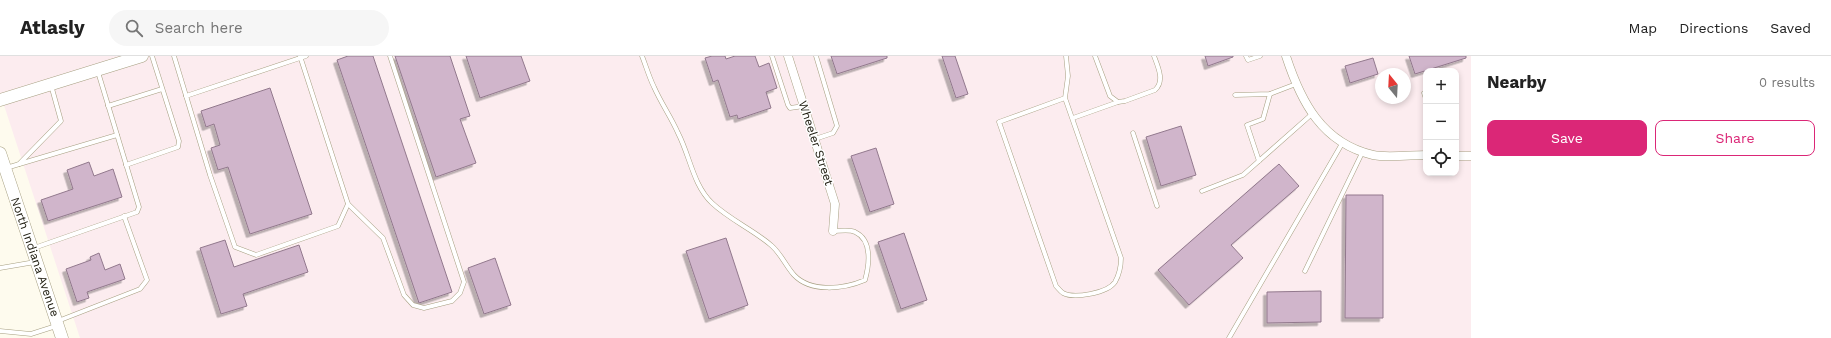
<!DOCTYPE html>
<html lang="en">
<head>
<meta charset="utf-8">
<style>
	:root { --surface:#fff; --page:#f6f6f6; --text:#222; --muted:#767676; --line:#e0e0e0; --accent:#db2777 }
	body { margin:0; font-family:"Work Sans",sans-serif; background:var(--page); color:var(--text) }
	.controls { position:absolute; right:12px; top:12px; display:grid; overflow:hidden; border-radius:8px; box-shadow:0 2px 6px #0003 }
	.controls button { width:36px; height:36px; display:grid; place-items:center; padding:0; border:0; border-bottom:1px solid var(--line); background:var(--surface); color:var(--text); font:20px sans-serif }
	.compass { position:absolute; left:1375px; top:12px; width:36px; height:36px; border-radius:50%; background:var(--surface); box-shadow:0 2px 6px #0003; rotate:342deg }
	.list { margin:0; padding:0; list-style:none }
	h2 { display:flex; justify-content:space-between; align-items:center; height:52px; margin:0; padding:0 16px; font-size:17px }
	h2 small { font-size:13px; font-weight:400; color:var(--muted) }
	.actions { display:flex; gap:8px; padding:12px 16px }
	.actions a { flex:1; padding:9px 0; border:1px solid var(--accent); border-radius:8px; text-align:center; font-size:14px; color:var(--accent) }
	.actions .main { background:var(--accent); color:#fff }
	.icon { flex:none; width:22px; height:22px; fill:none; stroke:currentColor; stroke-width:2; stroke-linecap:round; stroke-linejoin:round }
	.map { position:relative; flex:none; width:1471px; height:282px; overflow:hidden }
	header { display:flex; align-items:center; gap:24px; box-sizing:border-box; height:56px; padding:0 20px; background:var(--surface); border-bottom:1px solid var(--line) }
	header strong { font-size:19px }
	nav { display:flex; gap:22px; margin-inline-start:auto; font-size:14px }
	.search { width:280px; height:36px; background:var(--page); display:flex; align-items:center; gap:10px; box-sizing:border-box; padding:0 14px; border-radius:22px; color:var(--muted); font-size:15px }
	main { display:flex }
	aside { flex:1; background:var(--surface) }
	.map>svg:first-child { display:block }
</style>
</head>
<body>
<header>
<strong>Atlasly</strong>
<div class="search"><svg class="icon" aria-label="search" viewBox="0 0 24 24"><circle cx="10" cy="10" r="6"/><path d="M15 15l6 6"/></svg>Search here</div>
<nav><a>Map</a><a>Directions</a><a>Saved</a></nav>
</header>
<main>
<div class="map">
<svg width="1471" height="282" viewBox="0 0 1471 282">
	<defs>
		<filter id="shadow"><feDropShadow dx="-3.5" dy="3.5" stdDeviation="0" flood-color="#0004"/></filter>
	</defs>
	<rect width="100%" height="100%" fill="#fefbee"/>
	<path fill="#fcecef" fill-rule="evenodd" d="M0,0H1471V282H80L0,37ZM1426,15H1456V117H1426ZM1381,18H1405V42H1381Z"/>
	<g fill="#d0b5cb" stroke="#92798d" filter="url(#shadow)">
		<path d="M348,0H373L452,236L419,247L337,4Z"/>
		<path d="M395,0H450L470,60L460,63L476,107L436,121Z"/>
		<path d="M466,0H521L530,25L480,42Z"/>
		<path d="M712,0H725L726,3L735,0H755L759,11L769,7L777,32L766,36L771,52L738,63L737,59L730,61L718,24L713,26L705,2Z"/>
		<path d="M831,0H887V2L837,18Z"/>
		<path d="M942,0H955L968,38L956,42Z"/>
		<path d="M1205,0H1233V1L1208,10Z"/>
		<path d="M1409,0H1466V2L1415,18Z"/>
		<path d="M1373,2L1378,18L1350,27L1345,10Z"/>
		<path d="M270,32L312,158L250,178L228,111L218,114L211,92L220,89L214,68L206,71L201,55Z"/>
		<path d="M1181,70L1196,119L1161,130L1146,81Z"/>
		<path d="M876,92L894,148L870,156L851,100Z"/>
		<path d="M89,106L94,120L113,113L122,141L48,165L41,144L73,133L67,114Z"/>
		<path d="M1279,108L1299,130L1231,189L1243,202L1189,249L1158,214Z"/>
		<path d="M1346,139H1383V262H1345Z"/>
		<path d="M904,177L927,244L901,253L878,186Z"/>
		<path d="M726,182L748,249L709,263L686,195Z"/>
		<path d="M225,184L234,211L299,189L308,216L243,238L247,250L221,258L200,192Z"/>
		<path d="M99,197L105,214L120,208L125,223L87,236L89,242L77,246L66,213L91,204L90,201Z"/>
		<path d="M495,202L511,249L484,258L468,212Z"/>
		<path d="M1321,235V266L1267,267V236Z"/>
	</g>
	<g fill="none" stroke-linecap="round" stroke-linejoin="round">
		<defs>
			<g id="lane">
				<path d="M174,0L210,119L235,191L256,199L338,170L348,148L300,0"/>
				<path d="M642,0C646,10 649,21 654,31C661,47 671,61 678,77C690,100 693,129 712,147C730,164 754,174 772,190C781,198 786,210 794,219C811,237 844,233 865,224C869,210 873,184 855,176C850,173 839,175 833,175"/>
				<path d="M772,0L788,49L790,52L804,50"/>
				<path d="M1095,0L1110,40L1118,46L1125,45L1155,34C1165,25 1158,11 1154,0"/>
				<path d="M1246,0L1248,4L1260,0"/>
				<path d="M1424,37L1426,43"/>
				<path d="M1235,39L1270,38L1296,28"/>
				<path d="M186,40L306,0"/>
				<path d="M1065,42L1121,202C1121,210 1119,219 1115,226C1108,237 1074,243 1063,237C1060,235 1058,232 1056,230L999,66L1065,42L1068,20L1066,0"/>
				<path d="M108,50L162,33"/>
				<path d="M1073,62L1118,46"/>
				<path d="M1133,77L1157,150"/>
				<path d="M815,83L833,77L837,70L816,0"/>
				<path d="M1259,105L1247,69L1263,63L1270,38"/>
				<path d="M19,108L61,65L51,29"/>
				<path d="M126,109L178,91L179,85L152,0"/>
				<path d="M6,112L117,79"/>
				<path d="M1202,135L1243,119L1312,58"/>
				<path d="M348,148L383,182L404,239L413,249L424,252L452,245L460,237L464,226L390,0"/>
				<path d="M34,192L137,156L139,151L98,16"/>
				<path d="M0,212L35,206"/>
				<path d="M1305,215L1363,95"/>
				<path d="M58,265L140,233L147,224L124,160"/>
				<path d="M0,275L31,278L56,270"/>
				<path d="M1229,282L1343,86"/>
			</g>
			<g id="street">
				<path d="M788,0L835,148L833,175"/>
				<path d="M1286,0C1301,46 1322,87 1373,99C1386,102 1412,99 1426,99"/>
				<path d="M1456,100H1471"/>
			</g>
			<g id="secondary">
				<path d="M0,44L142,0"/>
				<path d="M0,97L62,282"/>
			</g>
		</defs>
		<use href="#lane" stroke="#a69f81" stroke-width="5"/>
		<use href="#street" stroke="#a69f81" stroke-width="9"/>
		<use href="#secondary" stroke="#a69f81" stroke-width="13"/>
		<use href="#lane" stroke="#fff" stroke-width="4"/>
		<use href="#street" stroke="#fff" stroke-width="8"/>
		<use href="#secondary" stroke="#fff" stroke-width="12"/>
	</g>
	<g text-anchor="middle" stroke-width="3" stroke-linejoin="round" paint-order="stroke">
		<g font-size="12" fill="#222014" stroke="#fff">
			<text transform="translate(816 87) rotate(72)" y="4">Wheeler Street</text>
			<text transform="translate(35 201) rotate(71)" y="4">North Indiana Avenue</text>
		</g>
	</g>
</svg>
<div class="controls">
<button>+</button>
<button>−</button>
<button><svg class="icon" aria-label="locate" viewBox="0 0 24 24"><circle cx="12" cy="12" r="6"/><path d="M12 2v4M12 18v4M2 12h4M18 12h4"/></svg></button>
</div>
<svg class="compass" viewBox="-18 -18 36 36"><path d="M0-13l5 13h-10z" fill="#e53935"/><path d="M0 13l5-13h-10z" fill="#767676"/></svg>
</div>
<aside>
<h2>Nearby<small>0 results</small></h2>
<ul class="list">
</ul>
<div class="actions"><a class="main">Save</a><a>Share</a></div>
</aside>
</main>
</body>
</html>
